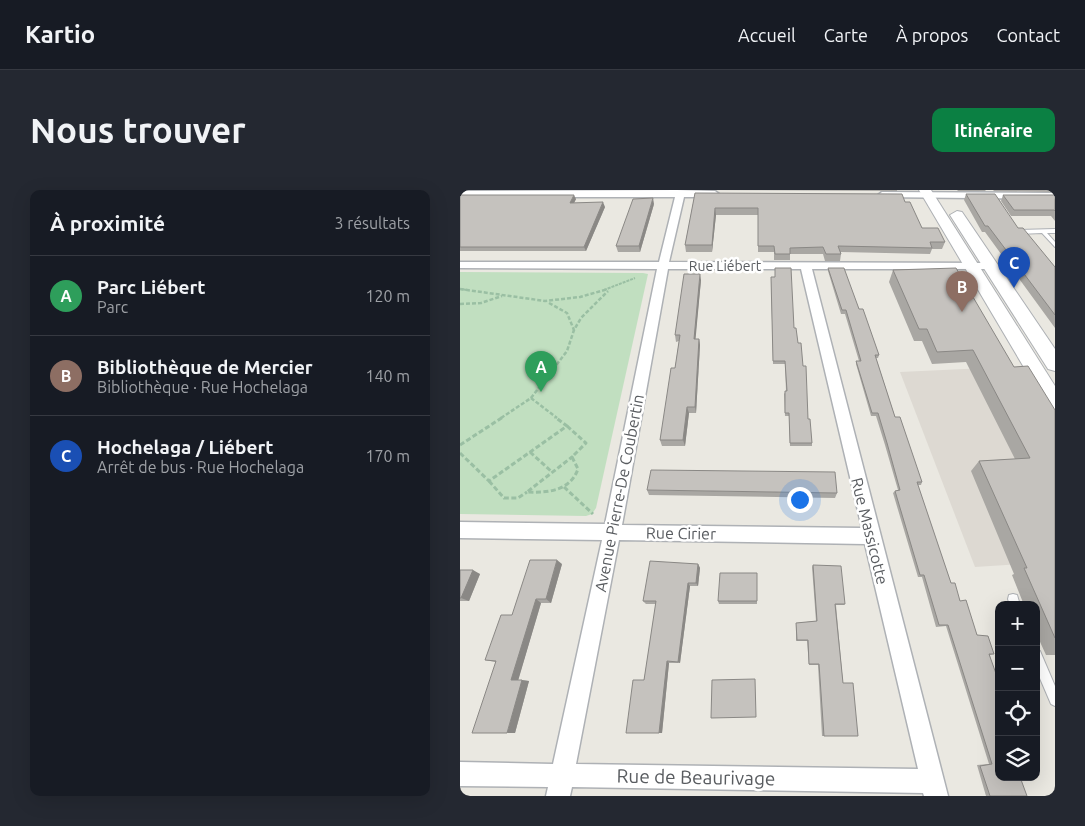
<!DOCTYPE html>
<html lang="fr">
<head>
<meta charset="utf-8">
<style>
	:root { --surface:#171b24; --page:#242831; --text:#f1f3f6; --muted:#9ea1a6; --line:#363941; --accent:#0b8043 }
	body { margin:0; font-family:Ubuntu,sans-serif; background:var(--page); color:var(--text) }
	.controls { position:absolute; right:15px; bottom:15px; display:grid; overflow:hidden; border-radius:10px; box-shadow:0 5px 20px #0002 }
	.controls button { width:45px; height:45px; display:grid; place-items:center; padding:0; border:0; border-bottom:1px solid var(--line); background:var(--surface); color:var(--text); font:25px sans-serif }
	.you { position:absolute; left:339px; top:309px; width:18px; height:18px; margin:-12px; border:4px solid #fff; border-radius:50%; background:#1a73e8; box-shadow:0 0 0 8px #1a73e833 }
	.badge { display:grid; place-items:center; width:32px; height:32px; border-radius:50%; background:var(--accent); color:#fff; font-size:16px; font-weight:700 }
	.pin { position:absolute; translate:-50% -41px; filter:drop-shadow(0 1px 2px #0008) }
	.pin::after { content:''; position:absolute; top:26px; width:18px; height:15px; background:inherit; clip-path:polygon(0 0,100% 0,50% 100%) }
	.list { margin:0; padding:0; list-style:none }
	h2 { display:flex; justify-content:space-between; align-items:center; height:65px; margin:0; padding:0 20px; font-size:21px }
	h2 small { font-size:16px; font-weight:400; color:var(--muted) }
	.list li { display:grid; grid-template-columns:32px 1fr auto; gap:15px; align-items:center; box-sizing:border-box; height:80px; padding:0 20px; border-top:1px solid var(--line) }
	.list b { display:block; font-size:19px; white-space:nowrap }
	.list p { margin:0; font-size:16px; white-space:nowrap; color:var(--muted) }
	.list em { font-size:16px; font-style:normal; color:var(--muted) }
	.icon { flex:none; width:28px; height:28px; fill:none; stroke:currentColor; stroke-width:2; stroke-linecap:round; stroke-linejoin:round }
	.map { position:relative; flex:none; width:595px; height:606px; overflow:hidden; border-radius:10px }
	header { display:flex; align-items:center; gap:30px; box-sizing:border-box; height:70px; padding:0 25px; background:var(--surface); border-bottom:1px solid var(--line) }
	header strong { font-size:24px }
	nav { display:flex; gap:28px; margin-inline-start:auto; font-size:18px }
	.intro { display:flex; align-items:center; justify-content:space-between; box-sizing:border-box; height:120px; padding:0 30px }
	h1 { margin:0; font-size:35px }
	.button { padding:12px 22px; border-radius:10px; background:var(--accent); color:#fff; font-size:18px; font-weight:700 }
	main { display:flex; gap:30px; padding:0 30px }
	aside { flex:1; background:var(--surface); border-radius:10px; box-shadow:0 5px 20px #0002 }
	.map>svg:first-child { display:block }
</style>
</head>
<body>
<header>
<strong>Kartio</strong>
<nav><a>Accueil</a><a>Carte</a><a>À propos</a><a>Contact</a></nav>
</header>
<div class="intro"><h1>Nous trouver</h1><a class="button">Itinéraire</a></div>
<main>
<aside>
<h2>À proximité<small>3 résultats</small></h2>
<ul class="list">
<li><span class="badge" style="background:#2e9e5b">A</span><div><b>Parc Liébert</b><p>Parc</p></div><em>120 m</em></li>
<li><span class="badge" style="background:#8d6e63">B</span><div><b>Bibliothèque de Mercier</b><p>Bibliothèque · Rue Hochelaga</p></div><em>140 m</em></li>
<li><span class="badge" style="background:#1a4fb4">C</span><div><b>Hochelaga / Liébert</b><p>Arrêt de bus · Rue Hochelaga</p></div><em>170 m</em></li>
</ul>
</aside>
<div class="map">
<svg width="595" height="606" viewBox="0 0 595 606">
	<rect width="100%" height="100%" fill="#eae8e1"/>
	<path fill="#ddd9d2" d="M566,176L595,372L515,377L440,182Z"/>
	<path fill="#c1dfc0" d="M0,82L183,83L188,84L136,318L132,324L126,326L0,324Z"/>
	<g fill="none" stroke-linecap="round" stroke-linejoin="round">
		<defs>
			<g id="lane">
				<path d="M556,38L559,40L595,39V43H587L595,52V57L582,43L558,44L553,40Z"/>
				<path d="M553,404L557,405L560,415H550L548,409L549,405Z"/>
				<path d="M576,460L580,461L595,496V516L591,514L576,479Z"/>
			</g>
			<g id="street">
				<path d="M217,0L255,1L259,4L255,7H224L209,72L531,73L536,76L531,79H352L488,606H464L463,603L112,597L110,606H86L88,597L0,596V572L93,574L142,350L0,348V332L145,334L197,79L0,78V72H199L215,7H0V1ZM208,79H341L402,338L162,335ZM159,350L405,354L458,579L116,574Z"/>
				<path d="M422,2L595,3V9L419,7L418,5Z"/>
			</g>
			<g id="secondary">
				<path d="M459,0H471L595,196V221L588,218Z"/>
				<path d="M497,21L502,22L595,159V181L588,179L490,25Z"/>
			</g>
		</defs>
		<use href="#lane" stroke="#aeb1b5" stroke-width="2"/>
		<use href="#street" stroke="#aeb1b5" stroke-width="3"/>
		<use href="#secondary" stroke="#adb0b4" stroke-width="2"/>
		<g stroke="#9abfa3" stroke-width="2" stroke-dasharray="3 1" stroke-linecap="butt">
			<path d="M0,99L7,100"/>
			<path d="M144,100L175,88"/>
		</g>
		<g stroke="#9abfa3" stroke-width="2.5" stroke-dasharray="4 2" stroke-linecap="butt">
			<path d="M0,99L85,111L120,107L148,99"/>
			<path d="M89,113L107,123L114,140"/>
			<path d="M0,114L21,113L42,106"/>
			<path d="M71,208L107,161L114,140L121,128L148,101"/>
			<path d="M41,228L71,208L97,228"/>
		</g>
		<g stroke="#9abfa3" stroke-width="3" stroke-dasharray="5 2.5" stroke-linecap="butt">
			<path d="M107,236L126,253L112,267"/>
			<path d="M0,255L43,227"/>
			<path d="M70,262L92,282"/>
			<path d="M0,263L29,291L107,236L95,227"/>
			<path d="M112,267L118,279C110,301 88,303 67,302Z"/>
			<path d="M29,291L44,308H58L67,302"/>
			<path d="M104,297L133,324"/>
		</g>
		<use href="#lane" fill="#fff" fill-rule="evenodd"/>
		<use href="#street" fill="#fff" fill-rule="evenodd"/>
		<use href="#secondary" fill="#fff" fill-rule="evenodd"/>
	</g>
	<g fill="#a9a7a3">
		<path d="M234,0H437V1Z"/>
		<path d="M497,0H526L525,1H498Z"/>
		<path d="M533,0H595V2L534,1Z"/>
		<path d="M235,3L445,12L462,38L485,52L482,59H472L470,64L381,62V64L380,71H365L363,64H330V70H314V62H298V25H256L252,62H226L225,55Z"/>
		<path d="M506,4L558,38L595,77V138L525,42H522L504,10Z"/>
		<path d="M0,5L116,9L114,13L145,17L126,61H0Z"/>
		<path d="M543,5H595V31L591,26H551L541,11Z"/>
		<path d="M194,14L180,62H158L156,56Z"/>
		<path d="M368,78L399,119L419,165L418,168H416L435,227L462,292L461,295H457L491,393L517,445L534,464L530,465L539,587L567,606H526L517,575L529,574L486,436L476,437L462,387H458L433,303L435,301L438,300L425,255L416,226H411L396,174V171H399L385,124H381L368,81Z"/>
		<path d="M433,80L554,177L595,220V465H586L576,443V415H564L552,385L554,384L511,281L519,271L555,269L506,172L472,174L462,151H454L429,92Z"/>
		<path d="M241,90L235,149H239L240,155L236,223H229L225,256H202L200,250L215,178L219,151L216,152L215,145Z"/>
		<path d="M311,90L334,138L348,229L352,253V256H330L329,226H325L324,204L326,201L325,174H313Z"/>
		<path d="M187,300L377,303L375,308L189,305Z"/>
		<path d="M102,374L91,413H81L58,490L69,491L55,543L35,472L25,470L52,425Z"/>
		<path d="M238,374L240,378L238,396H230L220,473H209L202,543H199L184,490L196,414H186L183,411Z"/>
		<path d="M353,375L385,414L384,415H376L383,493L398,546H362L358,475H349L347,451H336V433L356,431L352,377Z"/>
		<path d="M0,380L20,384L9,411H0Z"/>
		<path d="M297,383V414H259L258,411Z"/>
	</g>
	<g fill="#8a8885">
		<path d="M114,5L116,9L112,17L110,13Z"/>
		<path d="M193,8L194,14L180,62L179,56Z"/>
		<path d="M143,12L145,17L126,61L124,57Z"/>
		<path d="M255,18L256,25L252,62V55Z"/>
		<path d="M240,84L241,90L235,155L234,149Z"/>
		<path d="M239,149L240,155L236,223L235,217Z"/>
		<path d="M227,217L229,223L225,256L223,250Z"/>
		<path d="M97,370L102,374L91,413L86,409Z"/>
		<path d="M238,374L240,378L238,396L236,393Z"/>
		<path d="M13,380L20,384L9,411L1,408Z"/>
		<path d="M228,393L230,396L220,473L218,472Z"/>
		<path d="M76,409L81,413L58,491L51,490Z"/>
		<path d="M207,471L209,473L202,543H199Z"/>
		<path d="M62,490L69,491L55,543H47Z"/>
	</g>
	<g fill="#c5c2be" stroke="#8a8885">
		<path d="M235,3L442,4L445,12H450L462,38H478L485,52H470L472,58L378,56L381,64H366L363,57L330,58V64H315L314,56H298V18H255L252,55H225Z"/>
		<path d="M506,4H535L558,38H563L595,77V125L528,36H525Z"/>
		<path d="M0,5H114L110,13L143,12L124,57H0Z"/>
		<path d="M543,5H595V21L594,20H554Z"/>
		<path d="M193,8L179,56H156L173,9Z"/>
		<path d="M315,78H331L334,138H336L338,153H341L343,176H346L348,229H350L352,253H330L329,223H325V201H327L325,171H313L311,87H315Z"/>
		<path d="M368,78H384L399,119H403L419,165H415L435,227H440L462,292H457L491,393H495L500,411L506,410L517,445L528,446L534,464H529L539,492V587H560L567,606H530L520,576L532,574L488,435H479L464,385H460L435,301L440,300L427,253L418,223H412L396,171H401L386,120H382Z"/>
		<path d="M496,78L554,177L568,176L595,220V448L564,378H567L519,271L570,268L513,160L477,162L467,139H459L433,80Z"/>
		<path d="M224,84H240L234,149H239L235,217H227L223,250H200L211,178H215L220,145H215Z"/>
		<path d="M191,280L375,282L377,303L187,300Z"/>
		<path d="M70,370H97L86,409H76L51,490H62L47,543H12L36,471L25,470L41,425H52Z"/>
		<path d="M190,371L238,374L236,393H228L218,472L207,471L199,543H166L173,490H184L196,411H183Z"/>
		<path d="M353,375L381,376L385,414H375L383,493H393L398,546H364L359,474H349L348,450H337L336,433L357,431Z"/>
		<path d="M0,380H13L1,408H0Z"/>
		<path d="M260,383H297V411H258Z"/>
		<path d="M295,489L296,527L251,528L252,490Z"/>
	</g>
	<g text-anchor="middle" stroke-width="5" stroke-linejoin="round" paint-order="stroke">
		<g font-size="14" fill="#595c60" stroke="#fff">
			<text x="265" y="81">Rue Liébert</text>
		</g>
		<g font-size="16" fill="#595c60" stroke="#fff">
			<text transform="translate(159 303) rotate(-79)" y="6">Avenue Pierre-De Coubertin</text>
			<text transform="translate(410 341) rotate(76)" y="6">Rue Massicotte</text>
			<text transform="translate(221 343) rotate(1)" y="6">Rue Cirier</text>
		</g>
		<g font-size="19" fill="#595c60" stroke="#fff">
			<text transform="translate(236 587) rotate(1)" y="7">Rue de Beaurivage</text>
		</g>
	</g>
</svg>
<div class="controls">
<button>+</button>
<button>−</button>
<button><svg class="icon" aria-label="locate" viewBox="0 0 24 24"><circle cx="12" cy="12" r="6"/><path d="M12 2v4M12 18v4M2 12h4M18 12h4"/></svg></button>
<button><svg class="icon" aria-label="layers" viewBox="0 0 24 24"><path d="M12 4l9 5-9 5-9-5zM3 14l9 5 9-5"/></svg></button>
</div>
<div class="you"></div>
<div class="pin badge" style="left:81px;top:202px;background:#2e9e5b">A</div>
<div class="pin badge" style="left:502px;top:122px;background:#8d6e63">B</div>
<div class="pin badge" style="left:554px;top:98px;background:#1a4fb4">C</div>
</div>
</main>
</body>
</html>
